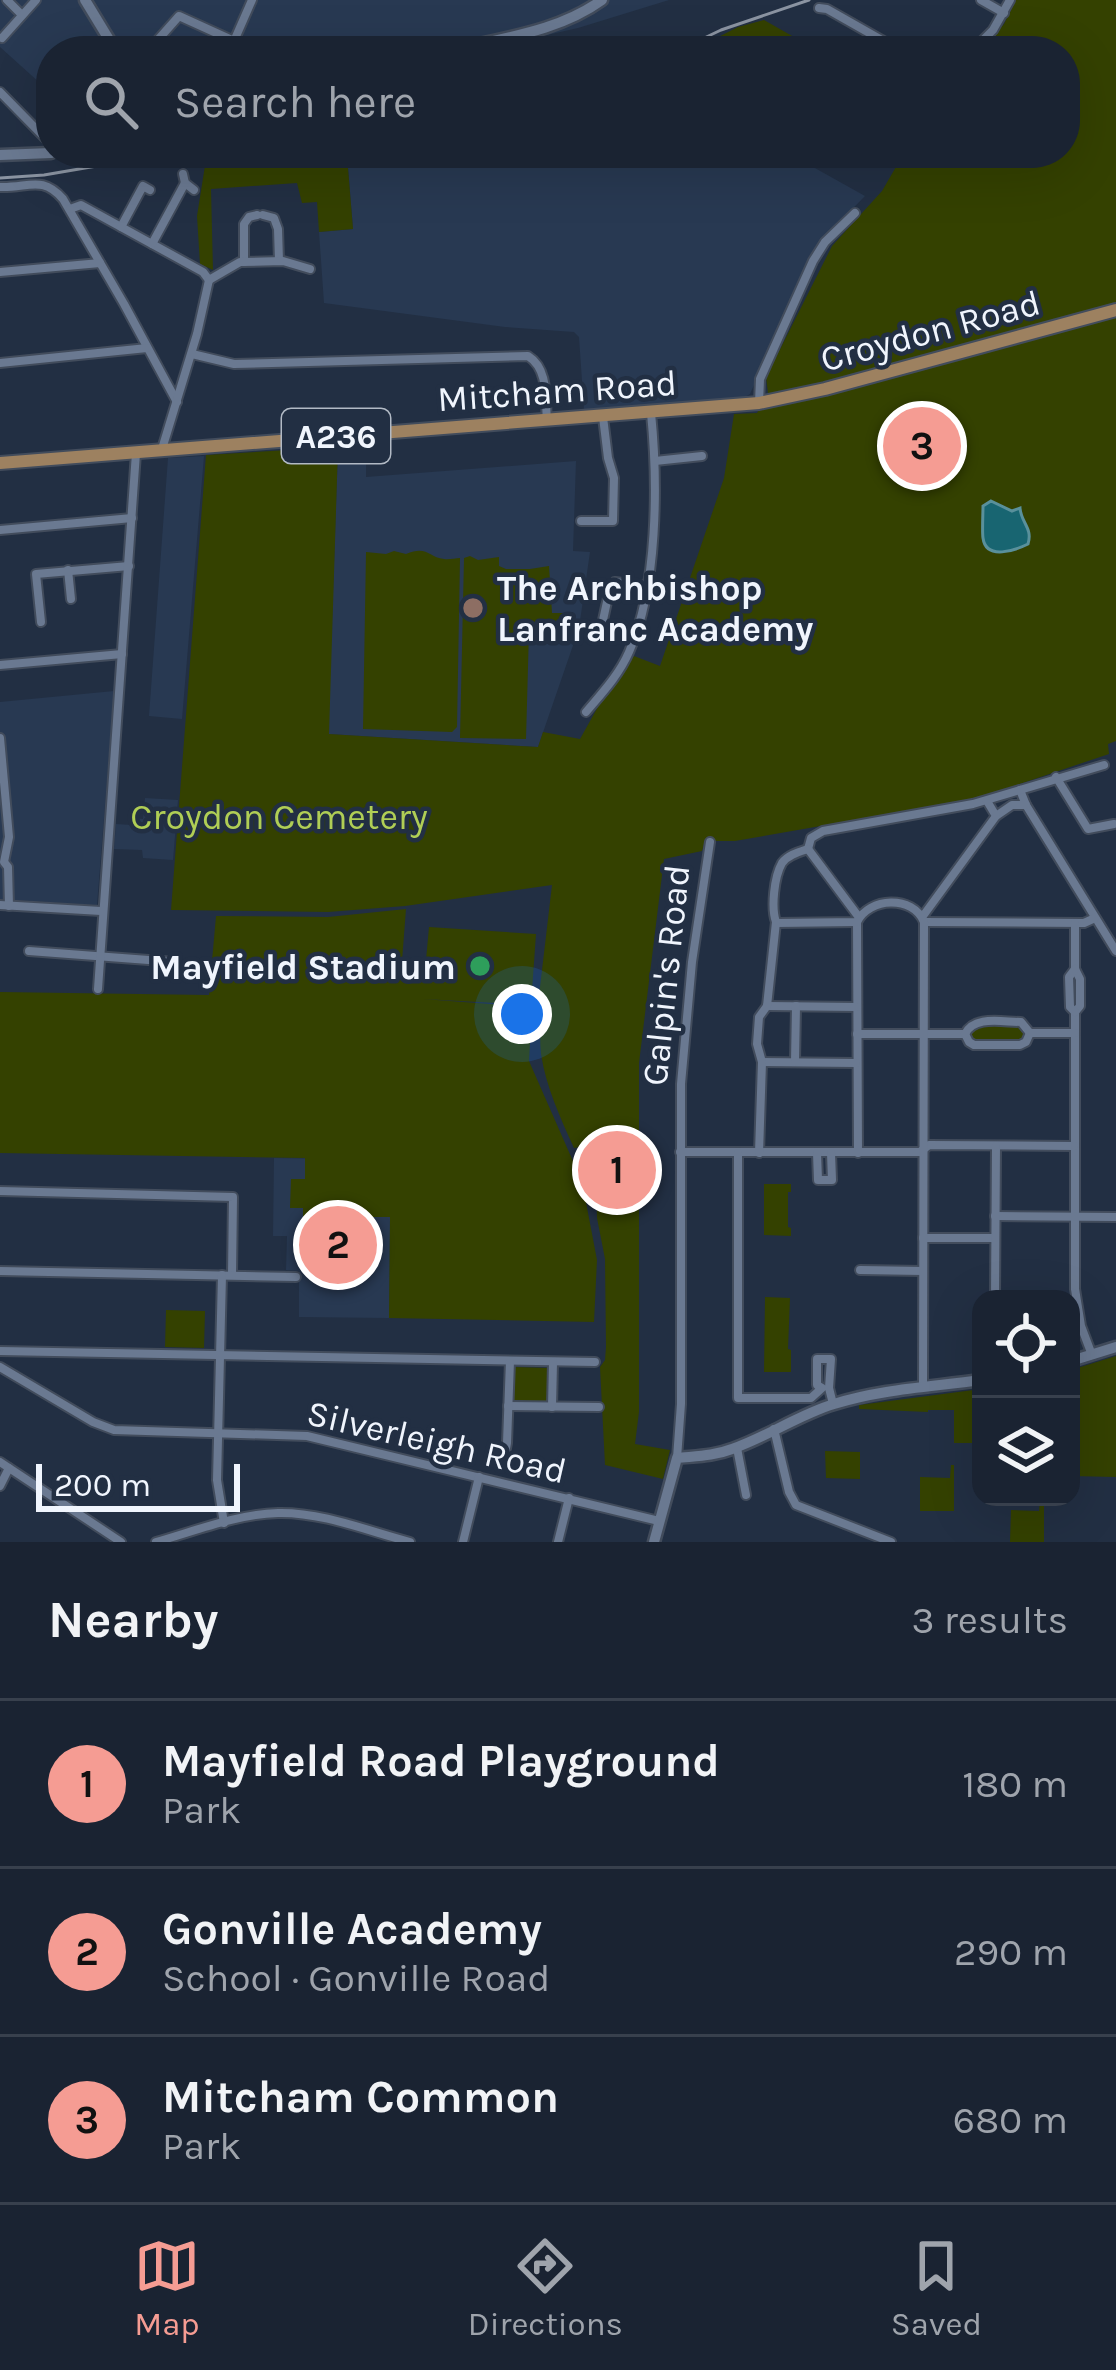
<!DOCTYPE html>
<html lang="en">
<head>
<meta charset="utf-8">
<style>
	:root { --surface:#1a2332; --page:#272f3e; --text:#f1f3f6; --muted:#9fa4ac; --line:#38404d; --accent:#f59c93 }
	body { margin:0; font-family:Karla,sans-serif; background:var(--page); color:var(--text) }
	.controls { position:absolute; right:36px; bottom:36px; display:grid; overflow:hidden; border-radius:24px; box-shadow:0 12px 48px #0002 }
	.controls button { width:108px; height:108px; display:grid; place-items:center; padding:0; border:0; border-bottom:3px solid var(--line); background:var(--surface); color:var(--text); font:60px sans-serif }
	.scale { position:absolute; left:36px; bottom:30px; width:204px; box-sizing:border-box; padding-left:12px; border:6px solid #f0f5fd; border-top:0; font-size:33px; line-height:42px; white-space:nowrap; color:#f0f5fd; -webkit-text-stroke:9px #222f43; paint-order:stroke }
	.you { position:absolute; left:522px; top:1014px; width:42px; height:42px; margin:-30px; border:9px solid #fff; border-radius:50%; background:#1a73e8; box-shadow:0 0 0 18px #1a73e833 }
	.badge { display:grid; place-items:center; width:78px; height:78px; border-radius:50%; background:var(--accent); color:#111; font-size:39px; font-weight:700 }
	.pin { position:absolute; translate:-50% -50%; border:6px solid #fff; box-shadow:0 3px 12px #0006 }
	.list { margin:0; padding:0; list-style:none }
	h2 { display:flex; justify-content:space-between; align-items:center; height:156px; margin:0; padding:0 48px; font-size:51px }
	h2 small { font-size:39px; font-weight:400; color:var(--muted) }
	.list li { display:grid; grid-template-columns:78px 1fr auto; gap:36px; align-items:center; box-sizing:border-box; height:168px; padding:0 48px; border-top:3px solid var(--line) }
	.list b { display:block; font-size:45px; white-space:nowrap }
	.list p { margin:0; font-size:39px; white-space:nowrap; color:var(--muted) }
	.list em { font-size:39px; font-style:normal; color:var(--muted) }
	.icon { flex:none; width:66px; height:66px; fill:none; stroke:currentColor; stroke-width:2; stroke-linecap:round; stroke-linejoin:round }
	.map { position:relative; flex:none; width:1116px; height:1542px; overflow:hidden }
	.search { position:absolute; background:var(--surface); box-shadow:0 12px 48px #0002; left:36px; right:36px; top:36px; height:132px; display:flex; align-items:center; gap:30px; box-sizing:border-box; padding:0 42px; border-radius:48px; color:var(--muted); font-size:45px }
	.sheet { height:660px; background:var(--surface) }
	nav { display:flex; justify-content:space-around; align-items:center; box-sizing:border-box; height:168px; border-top:3px solid var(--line); background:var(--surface); font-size:33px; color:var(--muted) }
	nav a { display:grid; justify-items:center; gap:6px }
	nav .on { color:var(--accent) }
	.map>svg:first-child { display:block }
</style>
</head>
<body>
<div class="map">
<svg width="1116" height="1542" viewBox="0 0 1116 1542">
	<rect width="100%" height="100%" fill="#222f43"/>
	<g fill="#283952">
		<path d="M0,0H669L578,28L475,51H51V93L0,47Z"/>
		<path d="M364,153H788L865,196L816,246L750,394L743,398L584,410L579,337L574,332L505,327L324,303L319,232L353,229L347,156Z"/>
		<path d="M366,444V477L576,461L573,551L590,552L579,628L538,747L328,734L338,447Z"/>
		<path d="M204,456L182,719L149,716L168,458Z"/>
		<path d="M114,691L97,905L0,899V702Z"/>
		<path d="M145,798L178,800L173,860L143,858L142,850L114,849L116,824L131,825L132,818L143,819Z"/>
		<path d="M274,1158L391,1160L389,1318L299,1317V1271L286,1270L287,1236H273Z"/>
	</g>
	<g fill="#344100">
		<path d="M1016,0H1116V741L1108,744L1109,754L975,799L735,841H705L702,851L664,859L639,1063V1412L635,1444L670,1450L663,1479L605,1465L600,1367L605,1360L606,1347L605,1259L597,1218L595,1145L574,1148C560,1117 546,1087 541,1054C539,1037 542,1021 538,1004L552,885L405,906L328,912L171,910L206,455L338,447L329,734L538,747L543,732L580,739L604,696L634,656L660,666L724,478L734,414L757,413L768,393L766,377L832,246L882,191L904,153H1065V51H980L1004,24Z"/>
		<path d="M764,20L801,41L795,51H691L738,27Z"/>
		<path d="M207,153L287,164H311L347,156L353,229L319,232L317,202L302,203L297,183L211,189L213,270L200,264L197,216Z"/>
		<path d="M394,551L406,554C427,545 428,557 444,559C449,560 455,558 460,558L457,727L452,732L363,729L366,552L386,554Z"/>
		<path d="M470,556L478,560L499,557V566L506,569H530L549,566L552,613H566L567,623L562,627L529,631L526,739L460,738L464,558Z"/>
		<path d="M406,909L402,961L426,960L429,927L536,934L531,1005L423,999L532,1007L529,1061L576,1168L585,1197L597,1260L594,1322L389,1318L390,1217H367L366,1227L303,1226V1208H290L291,1179H305V1158L0,1153V992L209,995L216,916L328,917Z"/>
		<path d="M976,1025H1020L1027,1031L1023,1042L977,1043L969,1037V1032Z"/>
		<path d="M764,1184H791V1192H788V1227L791,1228V1236L764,1235Z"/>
		<path d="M765,1297L790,1298L788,1349L791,1350V1372H764Z"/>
		<path d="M166,1310L205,1311L204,1348L165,1347Z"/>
		<path d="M1116,1356V1477L1071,1476V1370Z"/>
		<path d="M513,1367L549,1368L548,1402L512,1400Z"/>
		<path d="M981,1389V1443H954V1410H928V1412L859,1409V1405Z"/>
		<path d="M825,1451L860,1452V1479L826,1478Z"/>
		<path d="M951,1465H954V1511H920V1477L950,1478Z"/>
		<path d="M1044,1498V1542H1010L1011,1510L1039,1511L1040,1499Z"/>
	</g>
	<path fill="#186571" stroke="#59909b" stroke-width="3" d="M991,501L1012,511L1020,508C1021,523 1033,528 1028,544C1016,550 986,561 983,538C982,532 983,514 983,506Z"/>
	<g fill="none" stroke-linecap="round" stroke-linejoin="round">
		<defs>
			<g id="street">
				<path d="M7,0L22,15"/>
				<path d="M981,0L1004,13"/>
				<path d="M819,8L827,9L901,51"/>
				<path d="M2,38L36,0"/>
				<path d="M148,51L179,16L234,41L252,0"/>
				<path d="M972,51L993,30L1010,0"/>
				<path d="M0,92L48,141"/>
				<path d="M183,174L185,183L194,190"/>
				<path d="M0,187C29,188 42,175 63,199L124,304L177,402"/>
				<path d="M70,209L81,205L203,272L209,280"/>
				<path d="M263,215L274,218L278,229L279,261"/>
				<path d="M121,227L143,186L150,190"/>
				<path d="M152,244L185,183"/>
				<path d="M244,262V224L249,217L257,215"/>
				<path d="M0,272L100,263"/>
				<path d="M209,280L240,262L283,261L310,269"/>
				<path d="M192,354L234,364L528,356C549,369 545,399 547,421"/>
				<path d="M0,363L147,348"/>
				<path d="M759,403L760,379L813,261L825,242L855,213"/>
				<path d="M162,449L197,334L209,280"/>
				<path d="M655,461L702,456"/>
				<path d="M581,521H613L614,478L608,458L603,417"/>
				<path d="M0,530L132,518"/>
				<path d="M68,570L71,599"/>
				<path d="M41,622L36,574L129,566"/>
				<path d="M600,634L608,597L615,582L646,586"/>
				<path d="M0,665L122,654"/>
				<path d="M586,712C602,693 619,675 629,652C658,587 658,483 651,413"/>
				<path d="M0,738L9,837L4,862L8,867L9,906"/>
				<path d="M1056,777L1088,829L1114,824"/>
				<path d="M1020,790L1026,805L1116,951"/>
				<path d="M996,816L1012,805H1026"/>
				<path d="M808,849L811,838L823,831L973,804L1104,765"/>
				<path d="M808,849L858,916"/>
				<path d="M0,905L101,911"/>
				<path d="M923,916L996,816L987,801"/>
				<path d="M857,922L858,1153"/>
				<path d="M924,922L1084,923L1095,918"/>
				<path d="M776,923L857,922C869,897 913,895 924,922"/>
				<path d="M1075,923V969L1080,979V1006L1075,1012V1289L1081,1326L1092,1355"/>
				<path d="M29,951L175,962"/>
				<path d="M1075,969L1069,977L1070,1007L1075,1012"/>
				<path d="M98,989L136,453"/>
				<path d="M767,1006L857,1007"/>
				<path d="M857,1034H965L969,1042L974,1045H1020L1026,1042L1030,1033"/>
				<path d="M965,1034C974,1015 1002,1022 1021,1022L1030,1033H1075"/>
				<path d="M762,1062L856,1063"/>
				<path d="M795,1062L796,1006"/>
				<path d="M680,1152H920L929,1145L1074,1146"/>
				<path d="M738,1153V1398H811L822,1388L817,1385V1359H831L829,1388L833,1404"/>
				<path d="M759,1153L762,1062L757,1044L759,1017L767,1006L776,922C771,908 774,877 782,863C788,855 799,852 808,849"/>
				<path d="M817,1153L818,1180H832L831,1153"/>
				<path d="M0,1191L233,1197L232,1275"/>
				<path d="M995,1216L1116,1217"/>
				<path d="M923,1238H995"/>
				<path d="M860,1270L923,1271"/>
				<path d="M0,1271L296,1277"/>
				<path d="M222,1275L217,1480L224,1523"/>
				<path d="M995,1299L996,1146"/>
				<path d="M0,1351L595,1362"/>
				<path d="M0,1367L93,1422L114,1430L307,1436L659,1521"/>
				<path d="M923,1387L924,922"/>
				<path d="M508,1406L599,1407"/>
				<path d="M552,1407L553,1362"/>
				<path d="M774,1429L789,1492L796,1505L891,1542"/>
				<path d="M737,1448L746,1495"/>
				<path d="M677,1458L681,1404V1084L692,962L710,842"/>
				<path d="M504,1459L507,1443L510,1361"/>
				<path d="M0,1462L121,1542"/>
				<path d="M0,1486L9,1468"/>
				<path d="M156,1542C195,1531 237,1514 278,1513C322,1512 368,1531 410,1542"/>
				<path d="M463,1542L479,1477"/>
				<path d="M558,1542L569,1498"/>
			</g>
			<g id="secondary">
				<path d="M85,0L116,51"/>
				<path d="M449,51C501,38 558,32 602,0"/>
				<path d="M0,155L51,153"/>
				<path d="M1071,1361L1116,1347"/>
				<path d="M654,1542L677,1458C696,1456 714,1456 732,1449C767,1437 798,1415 834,1404C882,1389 932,1387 981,1380"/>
			</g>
			<path id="primary" d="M0,463L759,403L825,389L1116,310"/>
		</defs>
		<use href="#street" stroke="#424c5c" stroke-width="12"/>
		<use href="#secondary" stroke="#424c5c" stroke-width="15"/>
		<use href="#primary" stroke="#424c5c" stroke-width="16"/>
		<use href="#street" stroke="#6a7991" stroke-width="8"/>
		<use href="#secondary" stroke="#6a7991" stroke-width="10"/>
		<use href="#primary" stroke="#9d8160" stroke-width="12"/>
		<g stroke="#8b94a2" stroke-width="3">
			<path d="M677,51L721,30L809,0"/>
			<path d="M272,153L313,156L343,153"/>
			<path d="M0,178L44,175L173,153"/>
		</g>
	</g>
	<circle fill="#8d6e63" stroke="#222f43" stroke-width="4.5" cx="473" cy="608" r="12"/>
	<circle fill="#2e9e5b" stroke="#222f43" stroke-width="4.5" cx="480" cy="966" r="12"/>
	<g text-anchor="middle" stroke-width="9" stroke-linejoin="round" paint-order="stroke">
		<rect fill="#222f43" stroke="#b2bac5" stroke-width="3" x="282" y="409" width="108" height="54" rx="9"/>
		<g font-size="33" font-weight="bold" fill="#f0f5fd">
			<text x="336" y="448">A236</text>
		</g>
		<g font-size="36" fill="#f0f5fd" stroke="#222f43">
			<text transform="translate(930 330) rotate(-15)" y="13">Croydon Road</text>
			<text transform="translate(557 390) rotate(-4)" y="13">Mitcham Road</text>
			<text transform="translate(665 975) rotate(-84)" y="13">Galpin's Road</text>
			<text transform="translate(437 1441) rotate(13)" y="13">Silverleigh Road</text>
		</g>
		<g font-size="36" font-weight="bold" fill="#f0f5fd" stroke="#222f43" text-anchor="start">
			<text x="497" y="600">The Archbishop<tspan x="497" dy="41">Lanfranc Academy</tspan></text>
			<text x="456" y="979" text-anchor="end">Mayfield Stadium</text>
		</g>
		<g font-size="36" fill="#b0ce55" stroke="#222f43">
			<text x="279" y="829">Croydon Cemetery</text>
		</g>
	</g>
</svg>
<div class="controls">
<button><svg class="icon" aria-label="locate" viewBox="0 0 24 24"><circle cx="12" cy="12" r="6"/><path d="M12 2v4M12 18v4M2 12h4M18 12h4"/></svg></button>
<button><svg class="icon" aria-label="layers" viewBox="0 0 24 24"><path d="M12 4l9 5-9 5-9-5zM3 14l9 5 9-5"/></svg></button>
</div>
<div class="scale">200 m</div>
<div class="you"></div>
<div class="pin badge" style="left:617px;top:1170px">1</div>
<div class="pin badge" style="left:338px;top:1245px">2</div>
<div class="pin badge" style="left:922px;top:446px">3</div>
<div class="search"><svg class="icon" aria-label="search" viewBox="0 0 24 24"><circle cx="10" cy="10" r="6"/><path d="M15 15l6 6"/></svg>Search here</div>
</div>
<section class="sheet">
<h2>Nearby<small>3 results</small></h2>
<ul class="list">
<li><span class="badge">1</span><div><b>Mayfield Road Playground</b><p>Park</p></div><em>180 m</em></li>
<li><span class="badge">2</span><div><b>Gonville Academy</b><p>School · Gonville Road</p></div><em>290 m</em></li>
<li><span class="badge">3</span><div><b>Mitcham Common</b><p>Park</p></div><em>680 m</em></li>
</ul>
</section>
<nav>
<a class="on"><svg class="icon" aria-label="map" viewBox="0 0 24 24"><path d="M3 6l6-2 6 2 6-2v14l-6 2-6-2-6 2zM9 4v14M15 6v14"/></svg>Map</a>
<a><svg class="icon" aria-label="directions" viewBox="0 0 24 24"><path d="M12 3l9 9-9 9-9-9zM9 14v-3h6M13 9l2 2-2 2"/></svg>Directions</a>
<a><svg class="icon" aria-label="saved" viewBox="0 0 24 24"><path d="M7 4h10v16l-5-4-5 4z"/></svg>Saved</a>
</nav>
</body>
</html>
